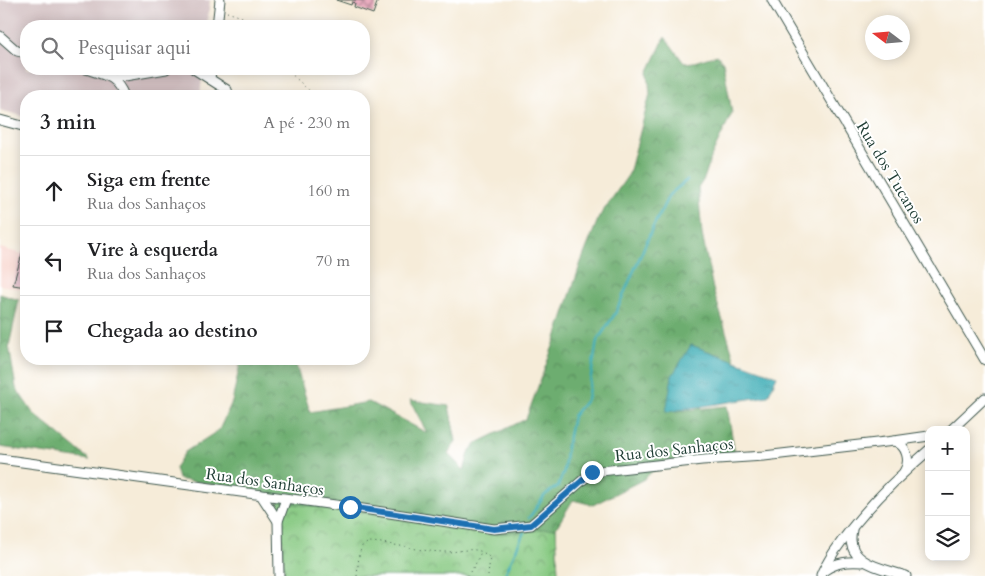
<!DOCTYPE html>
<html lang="pt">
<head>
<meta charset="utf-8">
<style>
	:root { --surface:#fff; --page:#f6f6f6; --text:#202124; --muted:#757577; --line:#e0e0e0 }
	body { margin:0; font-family:Cardo,serif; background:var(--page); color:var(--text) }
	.controls { position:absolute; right:15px; bottom:15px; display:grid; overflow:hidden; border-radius:10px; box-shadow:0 2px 12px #0003 }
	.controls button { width:45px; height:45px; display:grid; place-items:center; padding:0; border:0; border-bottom:1px solid var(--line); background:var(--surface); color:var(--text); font:25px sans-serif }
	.compass { position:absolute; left:865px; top:15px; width:45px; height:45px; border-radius:50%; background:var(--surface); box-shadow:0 2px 12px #0003; rotate:286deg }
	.stop { position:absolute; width:15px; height:15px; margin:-11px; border:4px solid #1f6fb2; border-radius:50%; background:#fff }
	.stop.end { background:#1f6fb2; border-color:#fff; box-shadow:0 1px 5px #0008 }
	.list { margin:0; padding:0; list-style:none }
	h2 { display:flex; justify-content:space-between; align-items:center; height:65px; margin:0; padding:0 20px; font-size:21px }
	h2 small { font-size:16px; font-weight:400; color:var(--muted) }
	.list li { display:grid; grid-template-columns:32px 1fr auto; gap:15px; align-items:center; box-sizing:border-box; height:70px; padding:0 20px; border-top:1px solid var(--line) }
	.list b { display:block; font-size:19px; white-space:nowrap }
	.list p { margin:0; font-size:16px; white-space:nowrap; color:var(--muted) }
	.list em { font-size:16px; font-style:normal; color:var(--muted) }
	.icon { flex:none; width:28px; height:28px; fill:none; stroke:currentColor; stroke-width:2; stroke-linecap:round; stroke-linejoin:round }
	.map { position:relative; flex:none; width:985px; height:576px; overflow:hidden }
	.search { position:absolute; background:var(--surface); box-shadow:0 2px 12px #0003; left:20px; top:20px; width:350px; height:55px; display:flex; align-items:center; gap:12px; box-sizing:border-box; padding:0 18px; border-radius:20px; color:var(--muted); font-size:19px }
	.panel { position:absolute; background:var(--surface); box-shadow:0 2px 12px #0003; left:20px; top:90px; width:350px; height:275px; border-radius:20px }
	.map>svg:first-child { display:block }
</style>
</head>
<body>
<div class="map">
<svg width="985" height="576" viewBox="0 0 985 576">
	<defs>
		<pattern id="forest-crowns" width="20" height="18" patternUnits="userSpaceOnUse" patternTransform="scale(1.25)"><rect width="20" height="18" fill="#6dad70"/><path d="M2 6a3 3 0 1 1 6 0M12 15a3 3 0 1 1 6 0" fill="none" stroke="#598e5d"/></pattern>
		<pattern id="park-crowns" width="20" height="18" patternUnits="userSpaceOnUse" patternTransform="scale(1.25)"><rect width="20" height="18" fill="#87c982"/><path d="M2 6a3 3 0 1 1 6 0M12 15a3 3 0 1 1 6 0" fill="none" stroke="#6ea46b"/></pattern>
		<pattern id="water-ripples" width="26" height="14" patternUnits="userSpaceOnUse" patternTransform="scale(1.25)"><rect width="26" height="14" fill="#39aab4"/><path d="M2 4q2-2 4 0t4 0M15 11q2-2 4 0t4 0" fill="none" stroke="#2f8c93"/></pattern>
		<pattern id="building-cross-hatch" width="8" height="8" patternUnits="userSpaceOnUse" patternTransform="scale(1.25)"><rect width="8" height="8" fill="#e9adc0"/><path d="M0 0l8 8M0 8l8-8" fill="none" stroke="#bc8e9d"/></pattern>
	</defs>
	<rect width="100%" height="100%" fill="#fff"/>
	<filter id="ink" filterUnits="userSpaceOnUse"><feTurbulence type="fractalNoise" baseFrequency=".02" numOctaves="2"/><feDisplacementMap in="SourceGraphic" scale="10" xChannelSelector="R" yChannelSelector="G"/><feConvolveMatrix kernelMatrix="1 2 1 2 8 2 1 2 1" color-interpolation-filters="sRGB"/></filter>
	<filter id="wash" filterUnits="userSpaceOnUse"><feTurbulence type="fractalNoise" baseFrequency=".0096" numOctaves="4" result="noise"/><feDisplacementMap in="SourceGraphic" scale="20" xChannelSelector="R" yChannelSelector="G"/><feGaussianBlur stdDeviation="1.12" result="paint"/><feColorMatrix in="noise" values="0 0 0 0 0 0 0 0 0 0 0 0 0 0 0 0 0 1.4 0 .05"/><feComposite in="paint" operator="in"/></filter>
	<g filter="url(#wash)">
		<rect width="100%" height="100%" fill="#f6ecd9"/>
		<path fill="#f7d1c9" d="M0,248L22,254L13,284L26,287V290L0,285Z"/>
		<path fill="#d2bfc1" d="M0,0H210L207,26H26V69H203L200,96H26V117L0,110Z"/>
		<g fill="url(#forest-crowns)" stroke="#467552">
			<path d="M665,37L684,63L694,62L717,55L723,62L732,113L712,155L704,179L698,188L702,234L713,289L735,361L691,345L666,412L727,406L735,454L662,462L644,479L593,505L573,500L556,528L558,576H284L282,525L278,502L257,492L178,479L175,468L185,452L219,430L232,402L241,359H291L295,362L310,412L369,402L427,433L410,400L449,406L456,441L448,454L464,470L470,450L479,442L526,419L556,338L581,262L599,217L629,174L650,94L648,73Z"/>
			<path d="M0,294L19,300L9,346L16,388L33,413L90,460L0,447Z"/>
		</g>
		<path fill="url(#park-crowns)" stroke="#53835b" d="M278,502L382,515L500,534L556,528L558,576H284L282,525Z"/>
		<path fill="url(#water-ripples)" stroke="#2c7474" d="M691,345L777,376L768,396L666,412L672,376Z"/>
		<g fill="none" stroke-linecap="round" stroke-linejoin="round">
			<g stroke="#39aab4" stroke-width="2.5">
				<path d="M529,518L545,495L558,486L564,471L566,451L573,416L587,399L597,341L615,314L653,227L669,195L687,180"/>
				<path d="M506,576V572L524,532"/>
			</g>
		</g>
		<g id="blocks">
			<g fill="url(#building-cross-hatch)">
				<path d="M336,0H378L373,14L354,7L355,3L352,2L351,5Z"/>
				<path d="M26,240V287L13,285Z"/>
			</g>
		</g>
	</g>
	<g filter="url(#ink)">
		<use href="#blocks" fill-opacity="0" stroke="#3f574d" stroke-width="1"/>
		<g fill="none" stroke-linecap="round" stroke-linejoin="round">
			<defs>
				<g id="minor">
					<path d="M772,0L985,360"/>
					<path d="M217,26L220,0"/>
					<path d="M0,36L17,51L26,53"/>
					<path d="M86,69C105,75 116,76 124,96"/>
					<path d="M194,69L227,90L229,96"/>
					<path d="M113,78L166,69"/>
					<path d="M210,79L211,69"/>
					<path d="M0,120L26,127"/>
					<path d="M951,430L985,398"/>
					<path d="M894,441L929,436"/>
					<path d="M0,459L350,507L494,529L531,525L592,472L702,460L764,456L894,441C907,445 911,461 904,472"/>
					<path d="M261,495L278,521"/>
					<path d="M852,530C844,564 883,568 906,576"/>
					<path d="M825,570C837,562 848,561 862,562"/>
					<path d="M279,576L278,521L286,499"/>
					<path d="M821,576C824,568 829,560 834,552C860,514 894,480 929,450"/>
				</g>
			</defs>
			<use href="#minor" stroke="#3f574d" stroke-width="11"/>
			<g stroke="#3f574d" stroke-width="1" stroke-dasharray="1 4" stroke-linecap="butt">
				<path d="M227,12L254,21L256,26"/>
				<path d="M286,69L315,96"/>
				<path d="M357,576L359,555L362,546L369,542C395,543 420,552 446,552C464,552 477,544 490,558L488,576"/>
				<path d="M467,576L475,565L481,552"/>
			</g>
			<use href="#minor" stroke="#fff" stroke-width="9"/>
		</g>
	</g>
	<g fill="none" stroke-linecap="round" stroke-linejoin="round" filter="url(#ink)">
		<path stroke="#1f6fb2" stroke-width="6" d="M350,507L494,529L531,525L592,472"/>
	</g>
	<g text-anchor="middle" stroke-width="4" stroke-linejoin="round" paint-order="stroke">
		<g font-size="16" fill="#1f3d34" stroke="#fff">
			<text transform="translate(891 172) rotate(59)" y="6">Rua dos Tucanos</text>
			<text transform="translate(674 449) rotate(-6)" y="6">Rua dos Sanhaços</text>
			<text transform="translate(265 481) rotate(8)" y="6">Rua dos Sanhaços</text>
		</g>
	</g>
</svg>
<div class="controls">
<button>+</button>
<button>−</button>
<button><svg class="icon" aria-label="layers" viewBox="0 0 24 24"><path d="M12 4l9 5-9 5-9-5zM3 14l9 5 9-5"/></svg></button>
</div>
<svg class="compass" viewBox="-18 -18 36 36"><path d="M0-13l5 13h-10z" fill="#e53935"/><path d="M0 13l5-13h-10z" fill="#757577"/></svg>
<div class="stop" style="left:350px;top:507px"></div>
<div class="stop end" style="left:592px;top:472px"></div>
<div class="search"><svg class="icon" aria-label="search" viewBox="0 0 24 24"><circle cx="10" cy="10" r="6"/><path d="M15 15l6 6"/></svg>Pesquisar aqui</div>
<section class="panel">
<h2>3 min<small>A pé · 230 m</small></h2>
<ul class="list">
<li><svg class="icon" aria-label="ahead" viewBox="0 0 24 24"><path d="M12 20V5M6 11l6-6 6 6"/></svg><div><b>Siga em frente</b><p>Rua dos Sanhaços</p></div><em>160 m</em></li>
<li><svg class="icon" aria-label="left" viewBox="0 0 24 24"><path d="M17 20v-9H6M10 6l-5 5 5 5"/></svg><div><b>Vire à esquerda</b><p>Rua dos Sanhaços</p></div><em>70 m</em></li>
<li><svg class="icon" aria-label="arrive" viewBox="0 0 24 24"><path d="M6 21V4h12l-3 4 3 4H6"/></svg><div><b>Chegada ao destino</b></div></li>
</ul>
</section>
</div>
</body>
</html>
